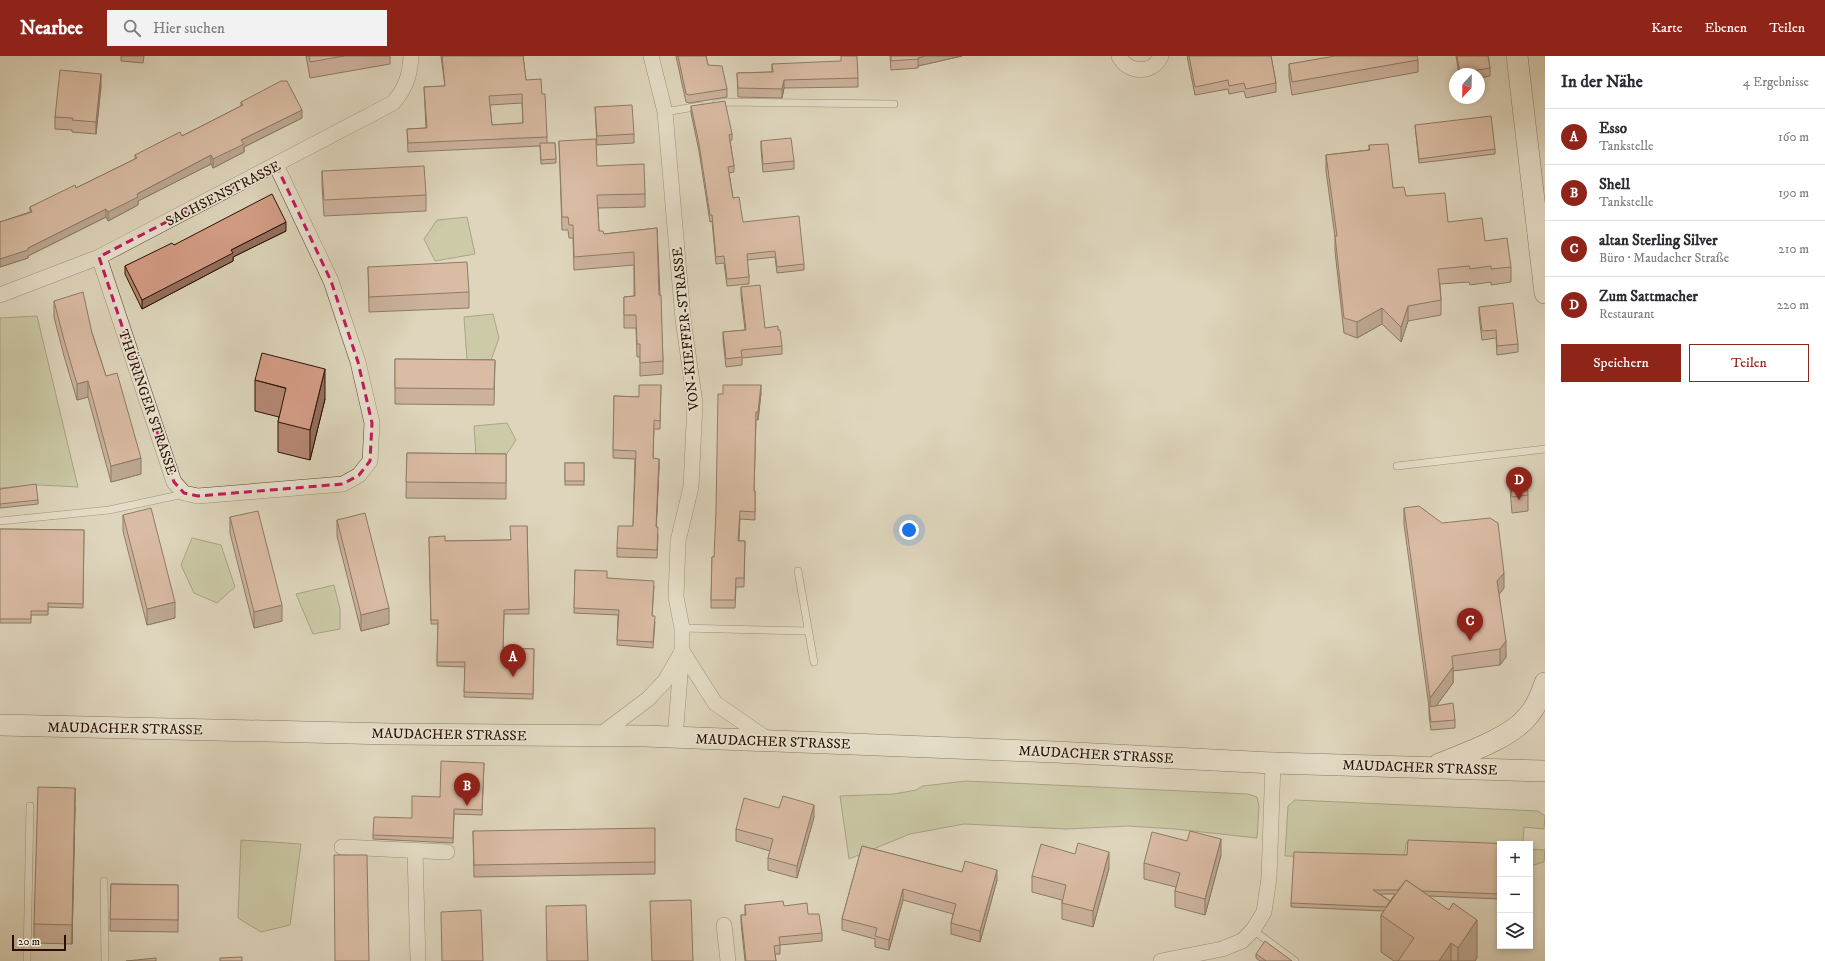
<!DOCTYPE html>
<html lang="de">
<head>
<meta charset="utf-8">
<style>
	:root { --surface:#fff; --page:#f2f2f3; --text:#2b2b33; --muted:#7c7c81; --line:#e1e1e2; --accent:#8f2418 }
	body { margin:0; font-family:"IM FELL DW Pica",serif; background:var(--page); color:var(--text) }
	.controls { position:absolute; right:12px; bottom:12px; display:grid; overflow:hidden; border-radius:0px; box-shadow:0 2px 6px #0003 }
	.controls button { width:36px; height:36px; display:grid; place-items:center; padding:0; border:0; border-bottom:1px solid var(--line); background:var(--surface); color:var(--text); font:20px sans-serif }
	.compass { position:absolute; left:1449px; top:12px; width:36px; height:36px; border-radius:50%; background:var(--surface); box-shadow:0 2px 6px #0003; rotate:202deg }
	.scale { position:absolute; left:12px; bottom:10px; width:54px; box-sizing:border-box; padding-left:4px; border:2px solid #281000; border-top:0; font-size:11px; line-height:14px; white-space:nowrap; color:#281000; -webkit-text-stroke:3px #eae4d3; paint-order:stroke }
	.you { position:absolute; left:909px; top:474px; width:14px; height:14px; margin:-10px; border:3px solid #fff; border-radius:50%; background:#1a73e8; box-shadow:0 0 0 6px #1a73e833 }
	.badge { display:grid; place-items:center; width:26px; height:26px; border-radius:50%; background:var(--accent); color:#fff; font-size:13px; font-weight:700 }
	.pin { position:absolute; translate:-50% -33px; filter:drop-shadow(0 1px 2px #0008) }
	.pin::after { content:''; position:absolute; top:21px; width:14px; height:12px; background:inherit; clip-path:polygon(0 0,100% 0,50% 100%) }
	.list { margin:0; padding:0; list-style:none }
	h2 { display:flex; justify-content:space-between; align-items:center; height:52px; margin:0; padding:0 16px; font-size:17px }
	h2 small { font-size:13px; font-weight:400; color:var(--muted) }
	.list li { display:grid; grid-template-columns:26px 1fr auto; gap:12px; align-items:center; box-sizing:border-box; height:56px; padding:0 16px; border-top:1px solid var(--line) }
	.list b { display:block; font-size:15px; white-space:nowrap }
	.list p { margin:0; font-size:13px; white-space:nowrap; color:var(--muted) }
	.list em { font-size:13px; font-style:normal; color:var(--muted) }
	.actions { display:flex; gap:8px; padding:12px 16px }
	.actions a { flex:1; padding:9px 0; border:1px solid var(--accent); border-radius:0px; text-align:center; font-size:14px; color:var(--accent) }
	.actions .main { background:var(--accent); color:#fff }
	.icon { flex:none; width:22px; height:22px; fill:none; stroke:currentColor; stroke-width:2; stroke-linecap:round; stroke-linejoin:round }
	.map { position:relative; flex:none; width:1545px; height:905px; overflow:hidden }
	header { display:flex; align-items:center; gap:24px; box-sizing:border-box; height:56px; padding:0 20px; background:var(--accent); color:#fff }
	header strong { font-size:19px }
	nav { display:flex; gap:22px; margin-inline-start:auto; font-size:14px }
	.search { width:280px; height:36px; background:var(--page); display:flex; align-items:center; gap:10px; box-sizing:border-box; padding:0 14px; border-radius:0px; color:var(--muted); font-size:15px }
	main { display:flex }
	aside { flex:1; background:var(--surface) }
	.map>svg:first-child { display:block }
</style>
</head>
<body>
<header>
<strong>Nearbee</strong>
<div class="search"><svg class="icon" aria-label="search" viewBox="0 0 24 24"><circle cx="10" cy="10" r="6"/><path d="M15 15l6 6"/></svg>Hier suchen</div>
<nav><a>Karte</a><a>Ebenen</a><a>Teilen</a></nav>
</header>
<main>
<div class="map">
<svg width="1545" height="905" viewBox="0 0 1545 905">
	<rect width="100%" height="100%" fill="#ded6bc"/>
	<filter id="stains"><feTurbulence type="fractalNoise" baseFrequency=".005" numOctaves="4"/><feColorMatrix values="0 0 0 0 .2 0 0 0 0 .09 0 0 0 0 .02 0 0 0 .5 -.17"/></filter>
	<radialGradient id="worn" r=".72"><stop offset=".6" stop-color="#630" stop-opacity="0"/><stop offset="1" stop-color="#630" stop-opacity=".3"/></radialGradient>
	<g fill="#b5bd8e" stroke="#6e6647">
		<path d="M467,161L475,198L435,205L424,183L437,164Z"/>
		<path d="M493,258L499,282L491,304H467L464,261Z"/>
		<path d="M37,260L78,431L39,429L0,432V262Z"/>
		<path d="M507,367L516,384L504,402L476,400L474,370Z"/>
		<path d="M192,482L221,489L235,531L217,547L194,537L181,509Z"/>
		<path d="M334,529L340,553V573L313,578L296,538Z"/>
		<path d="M966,725L1248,738L1257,741L1259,750L1257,782L1175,773L1127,770L1066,773L964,768L910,778L849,803L840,740L894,738L916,734L923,730Z"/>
		<path d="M1295,744L1538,755L1545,760L1544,773L1524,771L1523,788H1500V791L1406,787L1404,802L1285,800L1288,750Z"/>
		<path d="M241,784L301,788L290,869L261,876L238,862Z"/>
		<path d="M1530,793L1545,794L1544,806L1530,810Z"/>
	</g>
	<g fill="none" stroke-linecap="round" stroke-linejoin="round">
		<defs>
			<g id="lane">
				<path d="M716,48L726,46L894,48"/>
				<path d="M665,56L700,50"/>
				<path d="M1397,410L1545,393"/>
				<path d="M0,465L109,454L184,438"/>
				<path d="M798,515L814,606"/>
				<path d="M682,572L808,575"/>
				<path d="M104,825L105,905"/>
				<path d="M1253,874L1295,905"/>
				<path d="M27,905L30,750"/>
			</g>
			<g id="street">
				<path d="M651,0L665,56L683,263L695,347L691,431L678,485L676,541L682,572V595L675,682"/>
				<path d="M1119,0C1127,17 1153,19 1161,0"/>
				<path d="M99,201L174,426L184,437L198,440L343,428L359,419L370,405L372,367L358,306L331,225L276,109"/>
				<path d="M0,239L99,201L393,47C406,32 410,19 411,0"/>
				<path d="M682,595L715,647L770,685"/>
				<path d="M600,679L648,643L665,625L680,599"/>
				<path d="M342,791L447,796"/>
				<path d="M415,795L418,905"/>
				<path d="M724,869L728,905"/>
				<path d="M1161,905L1222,893L1242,885L1253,874L1264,856L1269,822L1273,707"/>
			</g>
			<g id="secondary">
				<path d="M1517,0L1545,237"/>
				<path d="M0,669L391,678L645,680L1056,696L1273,707L1545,715"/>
				<path d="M1439,708C1464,698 1511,682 1528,660C1536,651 1541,639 1545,627"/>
			</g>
		</defs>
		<use href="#lane" stroke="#56422f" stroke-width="8"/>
		<use href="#street" stroke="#56422f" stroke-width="16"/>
		<use href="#secondary" stroke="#281000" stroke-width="22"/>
		<use href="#lane" stroke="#eae4d3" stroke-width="7"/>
		<use href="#street" stroke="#eae4d3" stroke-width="15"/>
		<use href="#secondary" stroke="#eae4d3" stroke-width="21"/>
	</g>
	<g fill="#b78875" stroke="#281000" fill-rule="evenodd">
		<path d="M121,0H144L143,7L121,5Z"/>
		<path d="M306,0H390V8L310,22Z"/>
		<path d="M441,0H523L526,24L542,38L547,81V87H555L556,107L541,108L540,90L408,96L407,73L426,72L424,31L445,30ZM522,47L523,67L492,69L490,49Z"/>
		<path d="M676,0H706L708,9L727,33V41L689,47L686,46Z"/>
		<path d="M890,0H962L918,10V12L891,14Z"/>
		<path d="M1187,0H1271L1276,27V36L1246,42L1244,35L1229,38L1228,33L1195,39Z"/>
		<path d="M1456,0H1488L1490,12V20L1479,22V18H1459Z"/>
		<path d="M1418,4V16L1292,39L1289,21V8Z"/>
		<path d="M772,8L858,22V31L784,32L782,42L738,41L737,17L772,16Z"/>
		<path d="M101,30L96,78L72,76V74L55,73V61Z"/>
		<path d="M241,46L302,62L244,91V96L213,112L211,108L138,145V149L108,165L106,161L28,200V202L0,211V166L30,156V151L76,132L135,103V99L182,80L241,50Z"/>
		<path d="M691,50L732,78V84L730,85L734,110V116L729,117L733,142L743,166L804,208V214L777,217L775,201L747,204L749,221V228L727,230L724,207L716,208L712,165L710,166L699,95L691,57Z"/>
		<path d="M595,51L634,78V87L597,89Z"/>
		<path d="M1415,69L1495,93V98L1419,107Z"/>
		<path d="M559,85L597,110L645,138V151L598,152L599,175L604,178L657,172L663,305V318L640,320V301H637L636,272H624V241L634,240V209L574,214L573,182H569L568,174H562Z"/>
		<path d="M761,85L794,105V113L763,116L761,93Z"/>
		<path d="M1369,89L1393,132L1448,166L1485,185L1511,211V226L1491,229V226L1470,229L1469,226L1440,228L1441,244V259L1408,265L1401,286L1382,268L1357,282L1344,277L1335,195V181L1326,115V99L1369,94Z"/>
		<path d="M322,115L426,139V155L324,160L322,130Z"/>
		<path d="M286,175L233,201V205L142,253L125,218V210L174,189Z"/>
		<path d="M368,211L469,236V252L369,256Z"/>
		<path d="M741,231L765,272L782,290V298L742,302V309L726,311L723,284V276L745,274L741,239Z"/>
		<path d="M54,245L92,277L106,320L141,418L111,426L88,341L77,344L64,300L54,261Z"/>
		<path d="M1479,251L1518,288V296L1497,299L1496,282L1482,284L1479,259Z"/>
		<path d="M395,303L495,304L494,349L395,348Z"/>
		<path d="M255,324L325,343L310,404L278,396V366L279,361L255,355Z"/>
		<path d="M661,329L660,373H654L653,402L659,411L656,471L658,480L657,502L617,501V492L633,470L635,403L613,402L614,340L639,341Z"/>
		<path d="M761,337L758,364H756L754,435H755V464L740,463L739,485H745L744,531H736L735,552H711L712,501H714Z"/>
		<path d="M407,397L506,398V443L406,442Z"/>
		<rect x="565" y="407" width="19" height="22"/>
		<path d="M1510,418L1528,439V455L1512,457L1510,433Z"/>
		<path d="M0,433L38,444V448L0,452Z"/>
		<path d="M1404,452L1504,532L1499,538L1506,601L1500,609L1453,615V627L1436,650L1455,664V672L1431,674L1429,659V651L1404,468Z"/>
		<path d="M123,459L175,562L147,569L123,475Z"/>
		<path d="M230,461L282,565L254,572L230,477Z"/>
		<path d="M337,464L389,568L361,575L337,480Z"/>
		<path d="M527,470L529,558H504L503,592L534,593L533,643L464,641L465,611L437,610L438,568H431L429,481L445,485L510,484Z"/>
		<path d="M0,473L84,474L83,552L48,551V559H31V567H0Z"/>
		<path d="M575,514L607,522L654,530L652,560L655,566L653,592L617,589L618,559L574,557Z"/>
		<path d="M484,707L482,759L454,758L453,787L373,783V779L412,762Z"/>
		<path d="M75,751L72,888L34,887V868Z"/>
		<path d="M779,752L814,761L797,822L768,814V802L770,795L736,785V773Z"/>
		<path d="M473,775L655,806V818L474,821Z"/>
		<path d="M1500,788V843L1429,840L1477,901L1475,905H1394L1381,896V859L1384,855L1291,851V847L1407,799ZM1380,838H1395L1390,845Z"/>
		<path d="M862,790L962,816L997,824L980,886L951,878V867L953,858L903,844L889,894L875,891V883L842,874V863Z"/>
		<path d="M1221,799L1205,859L1175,851V835L1176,831L1144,823V807Z"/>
		<path d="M1109,812L1093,871L1062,863V844L1032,836V820Z"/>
		<path d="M111,828L178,829V876L110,875Z"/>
		<path d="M745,849L784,850L808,858L822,877V885L780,889V898H775L776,905H745L741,867V859H745Z"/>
		<path d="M1256,898L1292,905H1260L1256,902Z"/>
	</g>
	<g fill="#956f5f" stroke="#281000">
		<path d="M925,0H962L918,10V2Z"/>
		<path d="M101,18V30L96,78V66Z"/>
		<path d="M784,24V32L782,42V33Z"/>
		<path d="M302,54V62L244,91V96L213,112V103L241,84Z"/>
		<path d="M211,99V108L138,145V149L108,165V156L137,138Z"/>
		<path d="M106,153V161L28,200V202L0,211V203L28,192Z"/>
		<path d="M286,166V175L233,201V205L142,253V244L231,194Z"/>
		<path d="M1408,250V265L1401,286V271Z"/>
		<path d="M1382,252V268L1357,282V266Z"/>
		<path d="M325,313V343L310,404V374Z"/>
		<path d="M88,325V341L77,344V328Z"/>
		<path d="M761,329V337L758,364V356Z"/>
		<path d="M141,402V418L111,426V410Z"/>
		<path d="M659,403V411L656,480V471Z"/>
		<path d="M1504,517V532L1497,541V525Z"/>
		<path d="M175,546V562L147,569V553Z"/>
		<path d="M282,549V565L254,572V556Z"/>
		<path d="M389,552V568L361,575V559Z"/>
		<path d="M1506,585V601L1500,609V593Z"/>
		<path d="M1453,611V627L1430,658V642Z"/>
		<path d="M75,732V751L72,888V869Z"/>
		<path d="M814,749V761L797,822V810Z"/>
		<path d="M1221,783V799L1205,859V843Z"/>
		<path d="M1109,796V812L1093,871V855Z"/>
		<path d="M997,814V824L980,886V875Z"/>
		<path d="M903,833V844L889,894V884Z"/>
		<path d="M1477,864V901L1475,905H1458V892Z"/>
		<path d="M1451,887V905H1439Z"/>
	</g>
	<g fill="#d59e88" stroke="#281000" fill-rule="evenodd">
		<path d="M309,0H344L310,6Z"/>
		<path d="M442,0H523L526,24L541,23L542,38H545L547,81L408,87L407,73L427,72L424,31L445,30ZM522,38L523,67L492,69L489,40Z"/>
		<path d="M678,0H706L708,9L722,10L727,33L689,39L686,38Z"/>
		<path d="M841,0H857L858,22L784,24L782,33L738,32L737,17L773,16L772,8L841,5Z"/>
		<path d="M891,0H925L918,2V3L891,5Z"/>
		<path d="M1189,0H1271L1276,27L1246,33L1244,27L1229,30L1228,24L1195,31Z"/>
		<path d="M1335,0H1417L1418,4L1292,26L1289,8Z"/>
		<path d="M1457,0H1488L1490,12L1460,17Z"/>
		<path d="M60,14L101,18L96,66L72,64L73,62L55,61Z"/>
		<path d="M281,25H287L302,54L241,84L244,88L213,103L211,99L137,138L138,141L108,156L106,153L28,192V194L0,203V166L32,156L30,151L75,129L76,132L137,102L135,99L180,76L182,80L243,49L241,46Z"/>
		<path d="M725,45L732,78L729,79L734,110L728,111L733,142L739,141L743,166L799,160L804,208L777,211L775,195L747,198L749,221L727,223L724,200L716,201L712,159H710L699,88L691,50Z"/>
		<path d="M632,49L634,78L597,80L595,51Z"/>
		<path d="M1491,60L1495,93L1419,103L1415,69Z"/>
		<path d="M791,82L794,105L763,108L761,85Z"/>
		<path d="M596,83L597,110L644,108L645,138L597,139L599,175H603L604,178L657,172L659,239H661L663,305L640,307V288H637L636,259H624V241L635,240L634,196L574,201L573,169H569L568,161H562L559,85Z"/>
		<path d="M540,87H555L556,103L541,104Z"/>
		<path d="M1388,88L1393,132L1404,131L1406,140L1445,137L1448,166L1482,162L1485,185L1507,182L1511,211L1491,213V210L1470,213L1469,210L1438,213L1441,244L1408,250L1401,271L1382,252L1357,266L1344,262L1335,180H1337L1326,99L1370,94L1369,89Z"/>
		<path d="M424,110L426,139L324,144L322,115Z"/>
		<path d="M272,138L286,166L231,194L233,197L142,244L125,210L172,187L174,189Z"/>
		<path d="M467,206L469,236L369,241L368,211Z"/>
		<path d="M760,229L765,272L778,270V274H780L782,290L741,294L742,301L726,303L723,276L746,274L741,231Z"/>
		<path d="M83,236L92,277L106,320L117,317L141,402L111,410L88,325L77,328L64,284L54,245Z"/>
		<path d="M1513,247L1518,288L1497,290L1496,274L1482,275L1479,251Z"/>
		<path d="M262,297L325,313L310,374L278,366L286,332L255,324Z"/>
		<path d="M395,303L495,304L494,333L395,332Z"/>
		<path d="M639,329H661L660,365L654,364L653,402L659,403L656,471H658L657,494L617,492L618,470H633L636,395L613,394L614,340L639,341Z"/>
		<path d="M723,329H761L758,356H756L754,435H755V456L740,455L738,485H745L744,522H736L735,544H711L712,501H714L716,454L718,338H723Z"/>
		<path d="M407,397L506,398V427L406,426Z"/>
		<rect x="565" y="407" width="19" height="18"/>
		<path d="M1526,416L1528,439L1512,441L1510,418Z"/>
		<path d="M36,428L38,444L0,448V433Z"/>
		<path d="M1419,450L1442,467L1490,462L1498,467L1504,517L1497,525L1506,585L1500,593L1452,600L1453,611L1430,642L1404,452Z"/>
		<path d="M151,452L175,546L147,553L123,459Z"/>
		<path d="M258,455L282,549L254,556L230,461Z"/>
		<path d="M365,457L389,552L361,559L337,464Z"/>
		<path d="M510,470H527L529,553L504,554L503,592L534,593L533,638L464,636L465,606H437L438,564H431L429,481L445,480V485L511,484Z"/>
		<path d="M0,473L84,474L83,548L48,547V555H31V563H0Z"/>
		<path d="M575,514L607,515V522L654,525L652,560H655L653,586L617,584L619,554L574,552Z"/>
		<path d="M1453,647L1455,664L1431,666L1429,651Z"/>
		<path d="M441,705L484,707L482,754L454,753L453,782L373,779L374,761L412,762V740L440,741Z"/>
		<path d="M38,731L75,732L72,869L34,868Z"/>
		<path d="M783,740L814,749L797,810L768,802L773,783L736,773L744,742L779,752Z"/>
		<path d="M655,772V806L474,809L473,775Z"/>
		<path d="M1190,775L1221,783L1205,843L1175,835L1180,817L1144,807L1152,776L1187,785Z"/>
		<path d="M1408,784L1514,788H1500V838L1422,835L1406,824L1398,834H1373L1390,845L1386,851L1291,847L1294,796L1407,799Z"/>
		<path d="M1078,787L1109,796L1093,855L1062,847L1066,829L1032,820L1041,788L1075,798Z"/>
		<path d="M862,790L962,816L965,805L997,814L980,875L951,867L956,848L903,833L889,884L875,880L877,872L842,863Z"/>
		<path d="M334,799H367L369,905H335Z"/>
		<path d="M1406,824L1449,854L1453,847L1477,864L1458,892L1451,887L1439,905H1398L1414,882L1381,859Z"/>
		<path d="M111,828L178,829V864L110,863Z"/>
		<path d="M691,844L693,905H652L650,845Z"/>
		<path d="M783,845L784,850L807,847L808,858H819L822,877L779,881L780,889L774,890L776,905H746L741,859H746L745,849Z"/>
		<path d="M586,849L588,905H547L546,850Z"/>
		<path d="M481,854L483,905H442L441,856Z"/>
		<path d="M1265,885L1292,905H1266L1256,898Z"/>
		<path d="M242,901V905H220V902Z"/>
		<path d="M156,902V905H126Z"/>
	</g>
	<path d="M0 0H1545V905H0ZM276,109L331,225L358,306L372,367L370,405L359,419L343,428L198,440L184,437L174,426L99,201Z" fill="#ded6bc" fill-opacity=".55" fill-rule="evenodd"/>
	<path fill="none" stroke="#c2185b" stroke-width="3" stroke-dasharray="8 5" stroke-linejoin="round" d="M276,109L331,225L358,306L372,367L370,405L359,419L343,428L198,440L184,437L174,426L99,201Z"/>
	<g text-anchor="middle" stroke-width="3.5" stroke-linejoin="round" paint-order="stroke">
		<g font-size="14" fill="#281000" stroke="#eae4d3">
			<text transform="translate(223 137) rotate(-27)" y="5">SACHSENSTRASSE</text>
			<text transform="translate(685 273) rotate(-96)" y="5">VON-KIEFFER-STRASSE</text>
			<text transform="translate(148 346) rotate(71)" y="5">THÜRINGER STRASSE</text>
			<text transform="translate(125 672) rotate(1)" y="5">MAUDACHER STRASSE</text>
			<text transform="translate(449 678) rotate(1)" y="5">MAUDACHER STRASSE</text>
			<text transform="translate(773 685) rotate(2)" y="5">MAUDACHER STRASSE</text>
			<text transform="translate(1096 698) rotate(3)" y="5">MAUDACHER STRASSE</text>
			<text transform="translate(1420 711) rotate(2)" y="5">MAUDACHER STRASSE</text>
		</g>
	</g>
	<rect width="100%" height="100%" filter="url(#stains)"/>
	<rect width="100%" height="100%" fill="url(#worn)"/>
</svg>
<div class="controls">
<button>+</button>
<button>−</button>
<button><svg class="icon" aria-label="layers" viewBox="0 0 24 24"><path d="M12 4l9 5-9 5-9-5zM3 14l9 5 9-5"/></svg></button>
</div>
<svg class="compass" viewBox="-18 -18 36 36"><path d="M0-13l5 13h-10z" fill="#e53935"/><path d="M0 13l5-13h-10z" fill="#7c7c81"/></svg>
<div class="scale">20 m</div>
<div class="you"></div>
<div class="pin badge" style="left:513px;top:621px">A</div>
<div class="pin badge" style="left:467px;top:750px">B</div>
<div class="pin badge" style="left:1470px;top:585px">C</div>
<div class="pin badge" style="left:1519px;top:444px">D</div>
</div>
<aside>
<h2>In der Nähe<small>4 Ergebnisse</small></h2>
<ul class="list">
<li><span class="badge">A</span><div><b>Esso</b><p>Tankstelle</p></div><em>160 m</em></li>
<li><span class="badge">B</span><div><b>Shell</b><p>Tankstelle</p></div><em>190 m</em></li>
<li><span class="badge">C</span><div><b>altan Sterling Silver</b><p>Büro · Maudacher Straße</p></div><em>210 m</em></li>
<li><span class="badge">D</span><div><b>Zum Sattmacher</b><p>Restaurant</p></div><em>220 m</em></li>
</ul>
<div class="actions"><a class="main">Speichern</a><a>Teilen</a></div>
</aside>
</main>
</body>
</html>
